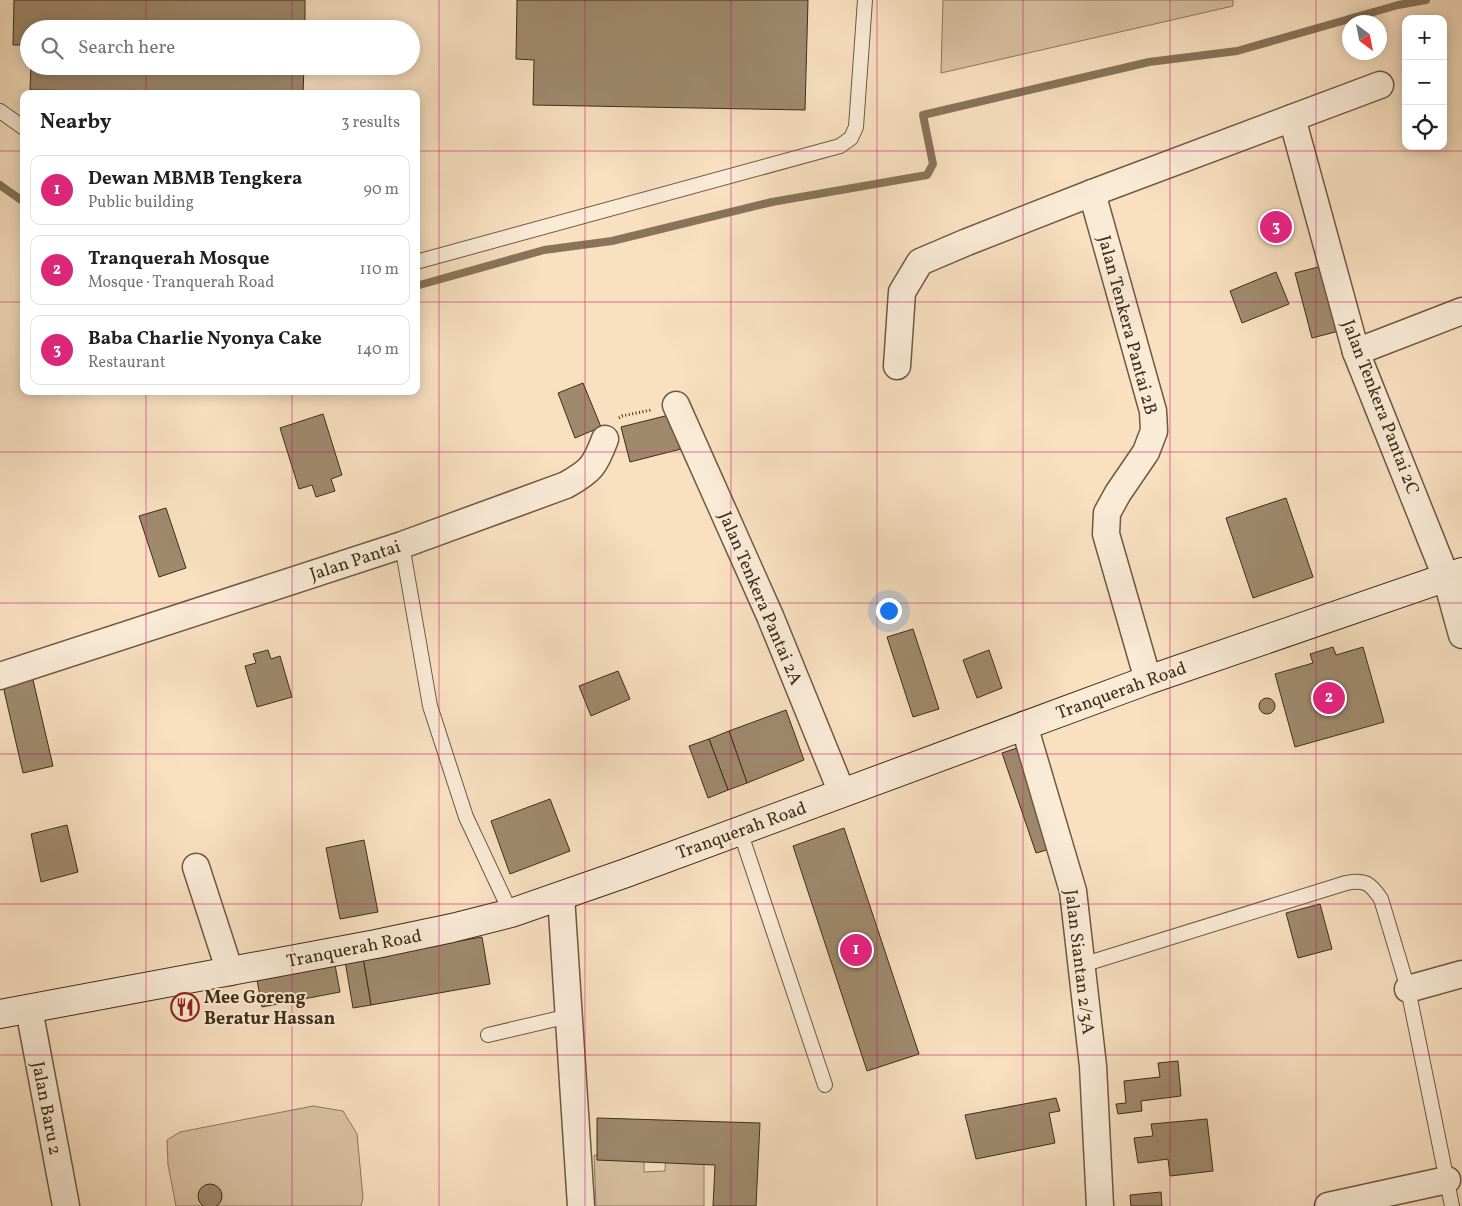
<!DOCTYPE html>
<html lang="en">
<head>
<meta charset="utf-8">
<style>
	:root { --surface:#fff; --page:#f2f2f2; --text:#202124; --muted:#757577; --line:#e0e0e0; --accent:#db2777 }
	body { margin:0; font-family:Vollkorn,serif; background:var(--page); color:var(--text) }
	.controls { position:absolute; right:15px; top:15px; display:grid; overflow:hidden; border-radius:10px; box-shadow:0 2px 12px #0003 }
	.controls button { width:45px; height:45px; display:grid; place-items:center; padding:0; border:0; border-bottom:1px solid var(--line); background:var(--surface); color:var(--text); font:25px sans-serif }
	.compass { position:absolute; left:1342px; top:15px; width:45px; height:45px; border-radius:50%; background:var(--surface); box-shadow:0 2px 12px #0003; rotate:148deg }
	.you { position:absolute; left:888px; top:610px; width:18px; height:18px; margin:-12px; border:4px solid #fff; border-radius:50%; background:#1a73e8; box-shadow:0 0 0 8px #1a73e833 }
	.badge { display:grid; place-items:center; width:32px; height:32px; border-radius:50%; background:var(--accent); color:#fff; font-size:16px; font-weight:700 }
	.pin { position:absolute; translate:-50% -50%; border:2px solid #fff; box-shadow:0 1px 5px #0006 }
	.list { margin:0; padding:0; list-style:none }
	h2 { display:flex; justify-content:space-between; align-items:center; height:65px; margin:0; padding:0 20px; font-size:21px }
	h2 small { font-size:16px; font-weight:400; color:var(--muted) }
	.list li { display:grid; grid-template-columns:32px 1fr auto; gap:15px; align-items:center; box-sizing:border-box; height:70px; margin:0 10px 10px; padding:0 10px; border:1px solid var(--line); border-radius:10px }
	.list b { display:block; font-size:19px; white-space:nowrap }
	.list p { margin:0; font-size:16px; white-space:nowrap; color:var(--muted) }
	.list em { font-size:16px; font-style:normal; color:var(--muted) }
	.icon { flex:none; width:28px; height:28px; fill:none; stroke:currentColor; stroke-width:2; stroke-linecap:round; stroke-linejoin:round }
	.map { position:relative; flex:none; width:1462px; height:1206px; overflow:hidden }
	.search { position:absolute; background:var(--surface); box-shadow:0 2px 12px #0003; left:20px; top:20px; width:400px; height:55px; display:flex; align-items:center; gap:12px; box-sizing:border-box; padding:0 18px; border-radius:28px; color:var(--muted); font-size:19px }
	.panel { position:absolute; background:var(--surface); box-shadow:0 2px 12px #0003; left:20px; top:90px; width:400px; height:305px; border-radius:10px }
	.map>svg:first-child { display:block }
</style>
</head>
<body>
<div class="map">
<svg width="1462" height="1206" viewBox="0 0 1462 1206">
	<rect width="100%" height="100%" fill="#f8e0c1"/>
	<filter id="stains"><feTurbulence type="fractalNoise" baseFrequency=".004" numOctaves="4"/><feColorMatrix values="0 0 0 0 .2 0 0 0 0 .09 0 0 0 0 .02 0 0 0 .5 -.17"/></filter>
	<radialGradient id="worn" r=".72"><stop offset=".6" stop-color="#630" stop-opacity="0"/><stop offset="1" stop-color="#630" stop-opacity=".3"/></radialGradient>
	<g fill="#d9c2a4" stroke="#8c785c">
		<path d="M943,0H1233V6L941,73Z"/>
		<path d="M313,1106L343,1111L357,1134L363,1198L361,1206H176L168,1165L167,1140L180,1132Z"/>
		<path d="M666,1152L704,1154V1206H596L594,1155H644V1172L665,1171Z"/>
	</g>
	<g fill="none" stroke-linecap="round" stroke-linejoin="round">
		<g stroke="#887459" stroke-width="8">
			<path d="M0,185L24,202"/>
			<path d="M416,286L544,250L612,241L772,202L927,175L933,164L923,115L1149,62L1237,51L1398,5L1426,0"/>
		</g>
	</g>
	<g fill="#9f8a6e" stroke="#3f2d15">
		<path d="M14,0H305V29H29V45H13Z"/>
		<path d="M517,0H808L805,110L533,105L534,60L516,59Z"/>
		<path d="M31,66H304L303,94L30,90Z"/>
		<path d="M1322,266L1339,331L1312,338L1295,273Z"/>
		<path d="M1276,272L1289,304L1242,323L1230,291Z"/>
		<path d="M583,383L601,427L575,438L558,393Z"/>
		<path d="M323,414L342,475L331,479L335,491L316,497L312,485L299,489L280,428Z"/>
		<path d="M673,414L681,449L630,462L621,427Z"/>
		<path d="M1286,498L1313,577L1253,598L1226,518Z"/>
		<path d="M166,508L186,568L159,577L139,516Z"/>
		<path d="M913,629L939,709L913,717L887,637Z"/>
		<path d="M1333,647L1336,655L1363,647L1384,722L1295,747L1275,674L1313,663L1310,654Z"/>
		<path d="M268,650L271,659L280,656L292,697L257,707L245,666L256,663L253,654Z"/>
		<path d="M989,650L1002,688L977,698L963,660Z"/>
		<path d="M618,671L630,699L591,716L579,686Z"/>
		<path d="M33,680L53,766L23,773L3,686Z"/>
		<circle cx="1267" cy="706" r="8"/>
		<path d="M786,710L804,760L747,783L729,731Z"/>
		<path d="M729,731L747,783L728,790L709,739Z"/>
		<path d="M709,739L728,790L708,798L689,746Z"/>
		<path d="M1023,746L1057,847L1036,853L1002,753Z"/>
		<path d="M550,799L570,851L510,874L491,821Z"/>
		<path d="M67,825L78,872L41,882L31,834Z"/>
		<path d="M844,828L919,1054L867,1071L793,846Z"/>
		<path d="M364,840L378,912L340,919L326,848Z"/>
		<path d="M1320,904L1332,949L1298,958L1286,913Z"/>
		<path d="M482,937L490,984L371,1005L363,958Z"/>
		<path d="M363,958L371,1005L353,1008L345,961Z"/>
		<path d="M335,965L340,992L262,1007L257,980Z"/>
		<path d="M1178,1061L1181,1096L1141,1101L1142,1111L1118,1114L1116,1104L1126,1103L1124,1081L1160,1077L1158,1063Z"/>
		<path d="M1056,1098L1060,1111L1049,1113L1055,1143L976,1159L965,1115Z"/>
		<path d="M597,1118L760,1123L756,1206H713L715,1165L597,1160Z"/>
		<path d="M1207,1119L1213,1171L1170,1176L1168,1159L1138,1163L1134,1138L1153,1136L1151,1124Z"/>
		<circle cx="210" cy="1196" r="12"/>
		<path d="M1161,1192L1162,1206H1131L1130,1195Z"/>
	</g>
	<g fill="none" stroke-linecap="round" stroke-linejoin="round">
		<defs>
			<g id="lane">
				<path d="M0,111L24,128"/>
				<path d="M416,262L840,146L851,138L856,127L865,0"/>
				<path d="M402,545L430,706L466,817L511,913"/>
				<path d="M740,831L825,1085"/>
				<path d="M1082,965L1346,883C1365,879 1370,883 1381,899L1408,989L1452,1206"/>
				<path d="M488,1035L569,1016"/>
			</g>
			<g id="street">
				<path d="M1292,118L1356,352L1446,577L1462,635"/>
				<path d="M1092,193L1153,411L1154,431L1146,452L1118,493L1107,513L1106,534L1148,680"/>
				<path d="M1356,352L1462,311"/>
				<path d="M897,366L902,292L920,262L967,242L1092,193L1380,85"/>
				<path d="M676,405L770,616L842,793"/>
				<path d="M0,676L402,545L566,485C591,471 595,466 605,439"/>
				<path d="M1024,725L1073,891L1093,1066L1100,1206"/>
				<path d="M196,867L230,972"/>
				<path d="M561,896L581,1206"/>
				<path d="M1408,989L1462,974"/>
				<path d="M29,1009L66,1206"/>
				<path d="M1328,1206L1447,1180"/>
			</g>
			<path id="secondary" d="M0,1014L376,944L452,928L511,913L626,873L1148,680L1462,572"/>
		</defs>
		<use href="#lane" stroke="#6d5a40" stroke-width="16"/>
		<use href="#street" stroke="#6d5a40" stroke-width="29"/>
		<use href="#secondary" stroke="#3f2d15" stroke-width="30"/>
		<path stroke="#3f2d15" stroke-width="3" stroke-dasharray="1 2.5" stroke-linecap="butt" d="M619,418L622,416L651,410"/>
		<use href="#lane" stroke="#faebd7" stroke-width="14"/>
		<use href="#street" stroke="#faebd7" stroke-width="26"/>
		<use href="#secondary" stroke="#faebd7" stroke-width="28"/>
	</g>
	<path fill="none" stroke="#c2185b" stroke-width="1" stroke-opacity="0.55" d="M146,0V29M292,0V29M439,0V1206M585,0V1206M731,0V1206M877,0V1206M1023,0V1206M1170,0V1206M1316,0V1206M146,66V94M292,66V94M0,151H24M416,151H1462M0,302H24M416,302H1462M146,391V1206M292,391V1206M0,452H1462M0,603H1462M0,754H1462M0,904H1462M0,1055H1462"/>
	<defs>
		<symbol id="restaurant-ring" viewBox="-11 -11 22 22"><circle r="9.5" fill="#faebd7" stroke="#8f2418" stroke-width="1.5"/><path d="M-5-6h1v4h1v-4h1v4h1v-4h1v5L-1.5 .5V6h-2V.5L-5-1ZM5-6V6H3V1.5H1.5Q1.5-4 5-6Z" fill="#8f2418"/></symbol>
	</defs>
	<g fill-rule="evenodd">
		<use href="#restaurant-ring" x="169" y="991" width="32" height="32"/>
	</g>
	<g text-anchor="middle" stroke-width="4" stroke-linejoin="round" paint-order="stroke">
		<g font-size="18" fill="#3f2d15" stroke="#faebd7">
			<text transform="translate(1128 325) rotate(75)" y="6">Jalan Tenkera Pantai 2B</text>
			<text transform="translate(1381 407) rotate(69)" y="6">Jalan Tenkera Pantai 2C</text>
			<text transform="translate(355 560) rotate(-18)" y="6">Jalan Pantai</text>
			<text transform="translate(761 598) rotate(67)" y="6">Jalan Tenkera Pantai 2A</text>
			<text transform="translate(1121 690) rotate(-20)" y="6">Tranquerah Road</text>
			<text transform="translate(741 830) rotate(-20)" y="6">Tranquerah Road</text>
			<text transform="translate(354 948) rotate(-11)" y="6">Tranquerah Road</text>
			<text transform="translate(1080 962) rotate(83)" y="6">Jalan Siantan 2/3A</text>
			<text transform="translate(47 1108) rotate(79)" y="6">Jalan Baru 2</text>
		</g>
		<g font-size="18" font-weight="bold" fill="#3f2d15" stroke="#faebd7" text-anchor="start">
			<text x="204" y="1003">Mee Goreng<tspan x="204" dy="21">Beratur Hassan</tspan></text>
		</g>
	</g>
	<rect width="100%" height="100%" filter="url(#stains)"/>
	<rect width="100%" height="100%" fill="url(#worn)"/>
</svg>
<div class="controls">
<button>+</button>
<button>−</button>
<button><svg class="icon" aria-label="locate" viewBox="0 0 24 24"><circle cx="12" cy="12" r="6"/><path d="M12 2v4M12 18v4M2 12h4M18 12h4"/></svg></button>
</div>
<svg class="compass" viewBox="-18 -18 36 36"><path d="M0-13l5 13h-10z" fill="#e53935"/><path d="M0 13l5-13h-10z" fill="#757577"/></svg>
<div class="you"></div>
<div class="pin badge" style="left:856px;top:950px">1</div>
<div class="pin badge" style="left:1329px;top:698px">2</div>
<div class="pin badge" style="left:1276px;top:227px">3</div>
<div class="search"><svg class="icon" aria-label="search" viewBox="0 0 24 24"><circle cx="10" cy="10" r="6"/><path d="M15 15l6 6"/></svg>Search here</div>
<section class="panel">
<h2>Nearby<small>3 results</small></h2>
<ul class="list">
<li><span class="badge">1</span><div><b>Dewan MBMB Tengkera</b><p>Public building</p></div><em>90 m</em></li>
<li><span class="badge">2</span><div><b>Tranquerah Mosque</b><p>Mosque · Tranquerah Road</p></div><em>110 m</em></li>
<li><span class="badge">3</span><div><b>Baba Charlie Nyonya Cake</b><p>Restaurant</p></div><em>140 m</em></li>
</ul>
</section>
</div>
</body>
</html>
